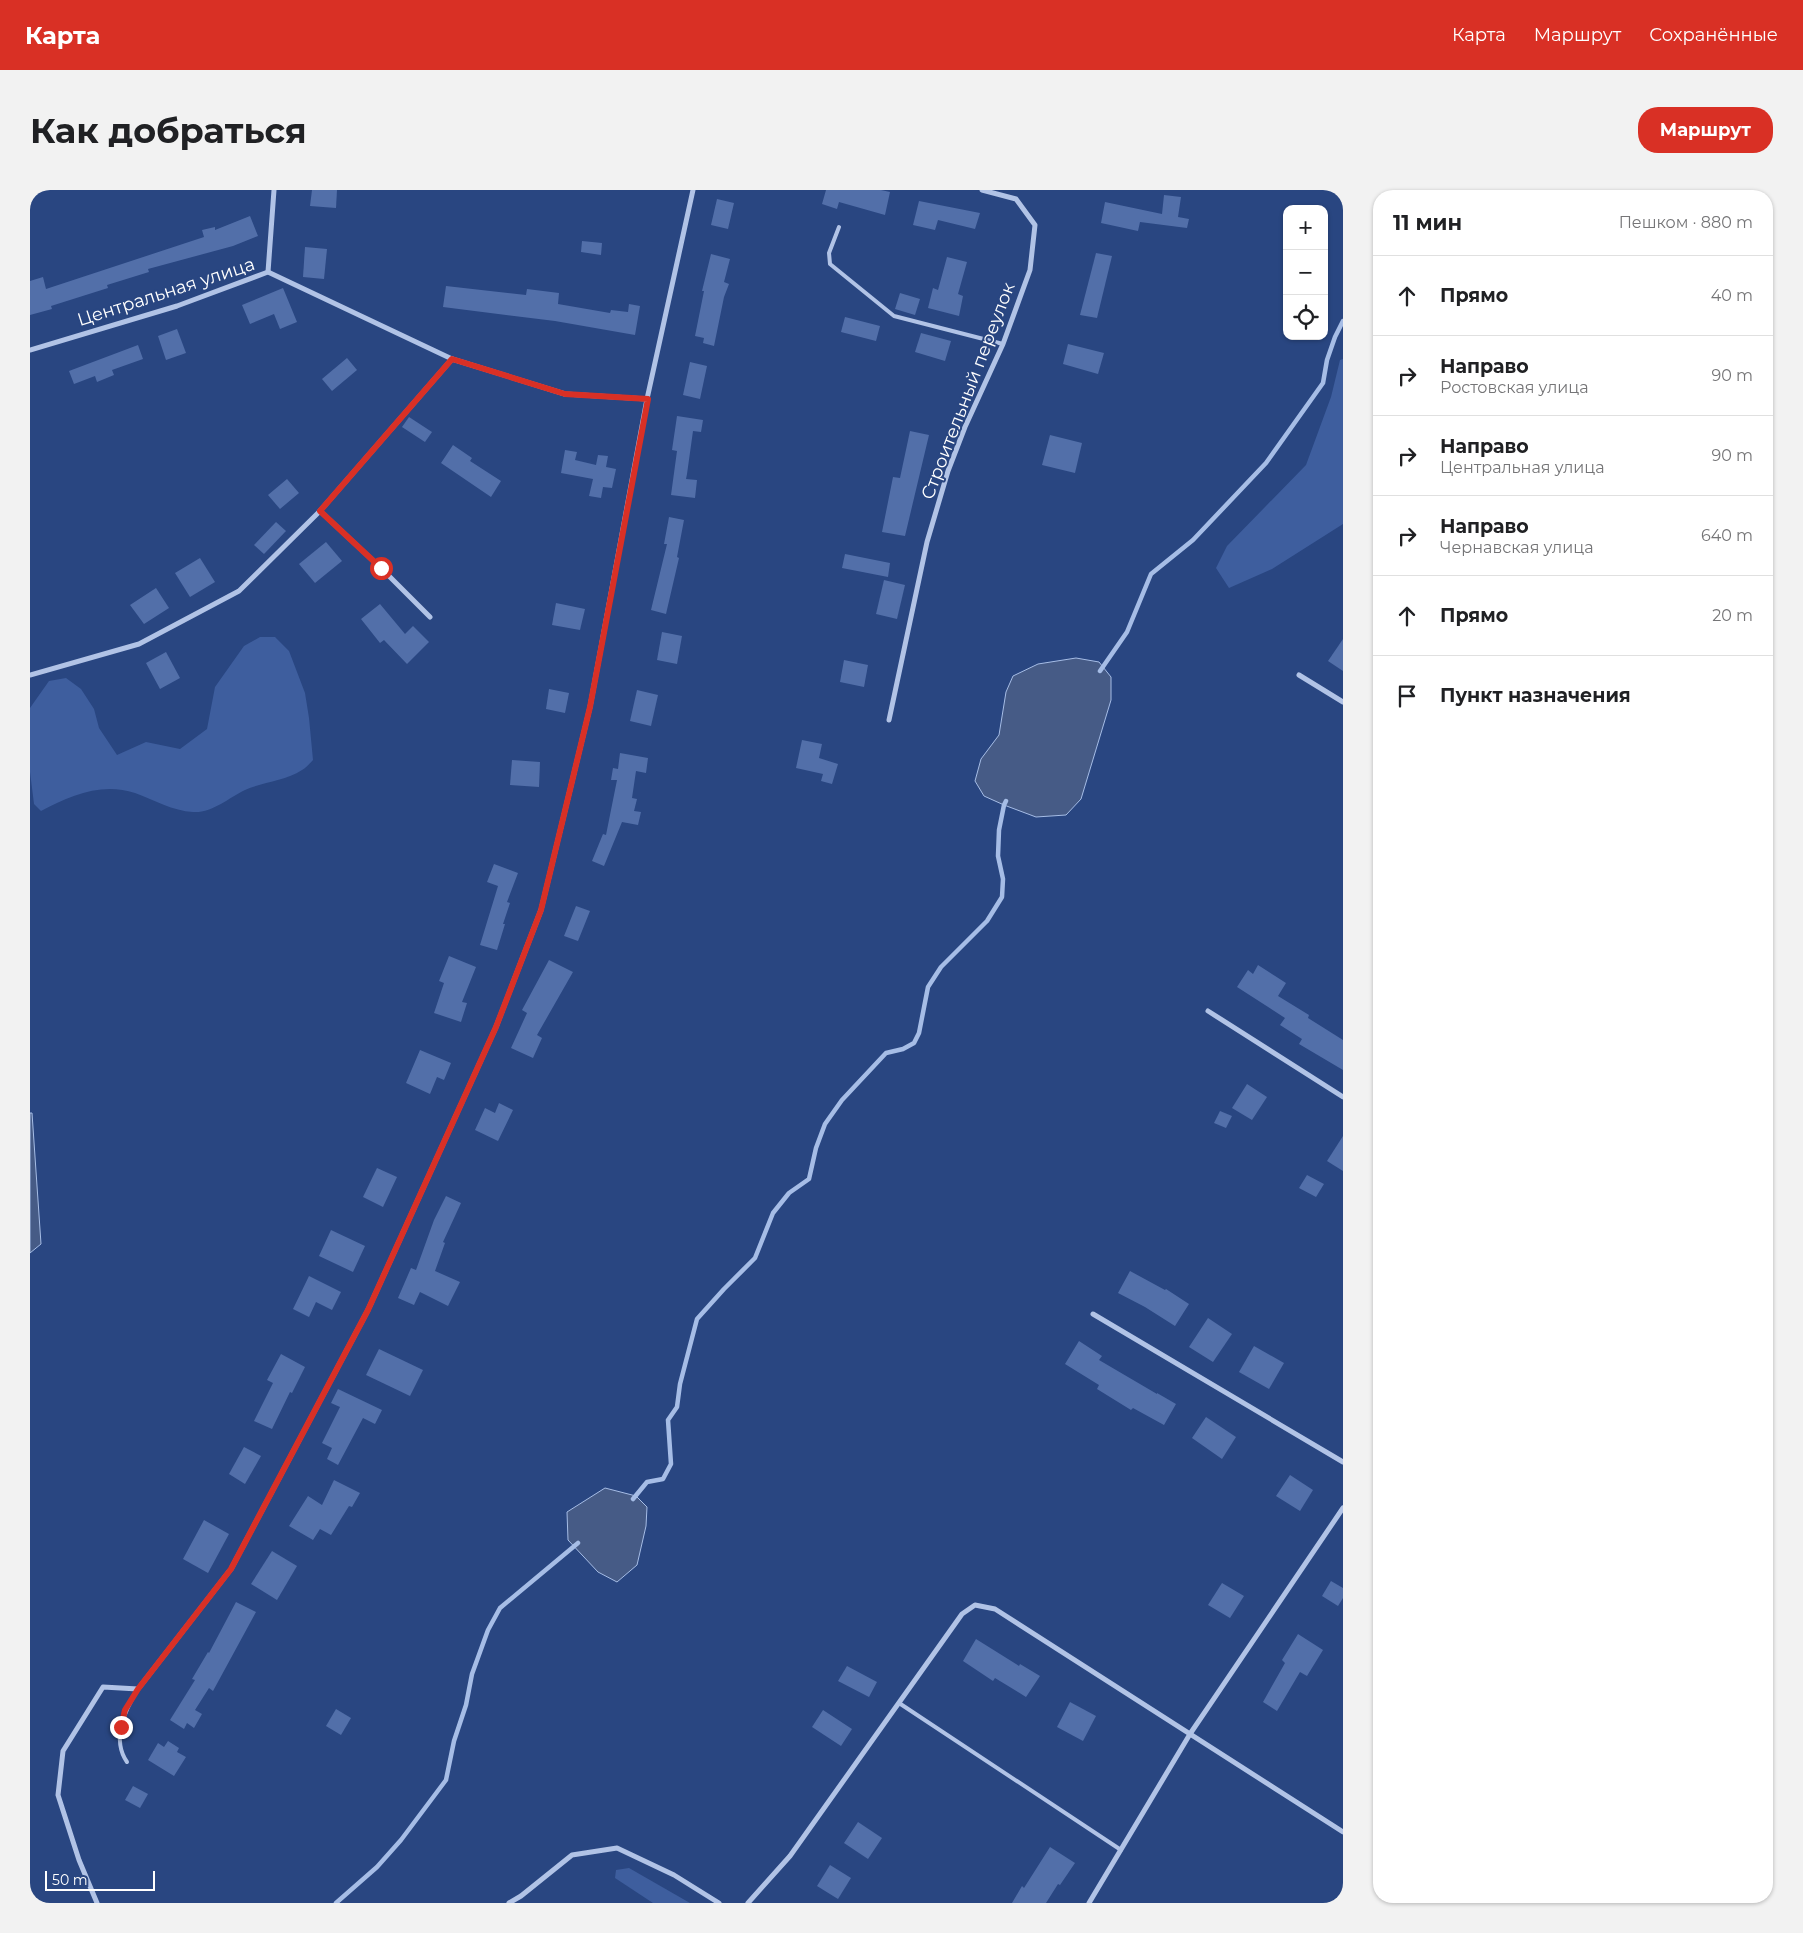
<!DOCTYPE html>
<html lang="ru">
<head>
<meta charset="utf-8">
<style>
	:root { --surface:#fff; --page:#f2f2f2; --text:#202124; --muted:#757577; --line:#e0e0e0; --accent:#d93025 }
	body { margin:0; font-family:Montserrat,sans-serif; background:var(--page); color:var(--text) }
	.controls { position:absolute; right:15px; top:15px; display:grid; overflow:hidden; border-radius:10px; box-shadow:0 1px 4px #0004 }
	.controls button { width:45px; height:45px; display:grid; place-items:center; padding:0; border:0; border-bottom:1px solid var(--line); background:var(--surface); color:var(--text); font:25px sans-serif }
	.scale { position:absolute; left:15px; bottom:12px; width:110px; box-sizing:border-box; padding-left:5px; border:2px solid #fff; border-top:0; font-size:14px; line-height:18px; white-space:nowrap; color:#fff; -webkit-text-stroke:4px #294681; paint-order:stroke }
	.stop { position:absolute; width:15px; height:15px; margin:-11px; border:4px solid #d93025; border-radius:50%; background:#fff }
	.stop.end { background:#d93025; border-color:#fff; box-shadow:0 1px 5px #0008 }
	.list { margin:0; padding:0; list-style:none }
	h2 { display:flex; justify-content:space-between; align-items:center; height:65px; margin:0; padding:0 20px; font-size:21px }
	h2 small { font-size:16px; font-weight:400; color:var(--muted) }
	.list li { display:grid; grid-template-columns:32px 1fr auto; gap:15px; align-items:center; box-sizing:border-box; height:80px; padding:0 20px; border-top:1px solid var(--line) }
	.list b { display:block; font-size:19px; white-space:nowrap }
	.list p { margin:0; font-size:16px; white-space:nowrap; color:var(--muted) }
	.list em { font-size:16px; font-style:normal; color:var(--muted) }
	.icon { flex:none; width:28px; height:28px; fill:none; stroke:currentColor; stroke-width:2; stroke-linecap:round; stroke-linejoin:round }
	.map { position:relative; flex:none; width:1313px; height:1713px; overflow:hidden; border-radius:20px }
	header { display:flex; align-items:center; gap:30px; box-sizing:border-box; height:70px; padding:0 25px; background:var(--accent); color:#fff }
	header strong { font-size:24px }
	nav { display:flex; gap:28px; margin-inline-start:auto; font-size:18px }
	.intro { display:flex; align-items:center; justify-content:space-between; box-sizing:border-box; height:120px; padding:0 30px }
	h1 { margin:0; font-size:35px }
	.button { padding:12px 22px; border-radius:20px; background:var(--accent); color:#fff; font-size:18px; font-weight:700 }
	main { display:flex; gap:30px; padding:0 30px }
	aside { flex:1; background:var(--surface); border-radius:20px; box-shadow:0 1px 4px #0004 }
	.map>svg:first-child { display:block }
</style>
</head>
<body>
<header>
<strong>Карта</strong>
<nav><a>Карта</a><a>Маршрут</a><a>Сохранённые</a></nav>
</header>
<div class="intro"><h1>Как добраться</h1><a class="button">Маршрут</a></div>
<main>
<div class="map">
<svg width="1313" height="1713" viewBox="0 0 1313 1713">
	<rect width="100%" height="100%" fill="#294681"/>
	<g fill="#3e5e9e">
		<path d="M1313,169V334L1242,379L1199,398L1186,378L1197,356L1276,275L1301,207L1310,170Z"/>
		<path d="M230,447H245L259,461L275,503L279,528L283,570C280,573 276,578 272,580C255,591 233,592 215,600C198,608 183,623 163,622C143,621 124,610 105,603C71,592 40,606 11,621L4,614L0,582V518L19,491L36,488L51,499L64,519L69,538L87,565L116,552L150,559L177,539L185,497L214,456Z"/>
		<path d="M599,1678L660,1713H623L585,1688L586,1680Z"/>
	</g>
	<g fill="#465b86" stroke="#a6bde6">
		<path d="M1046,468L1069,472L1081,487V510L1051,609L1036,625L1006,627L974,615L954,606L945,591L951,569L969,545L976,502L983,486L1008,474Z"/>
		<path d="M0,923H2L11,1054L0,1063Z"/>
		<path d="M575,1298L606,1306L617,1317L616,1336L607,1375L587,1392L568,1382L538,1350L537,1322Z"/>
	</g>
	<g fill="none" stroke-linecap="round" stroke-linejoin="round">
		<g stroke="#a6bde6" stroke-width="4.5">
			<path d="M1070,481L1097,442L1121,384L1163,350L1236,273L1293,193L1297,170L1305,147L1313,131"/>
			<path d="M603,1309L617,1292L633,1289L641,1274L638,1230L647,1217L650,1194L667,1129L694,1099L725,1068L743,1023L759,1003L779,989L786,958L795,934L812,910L856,863L873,859L884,853L889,843L898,797L911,777L957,731L972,707L973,689L968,666L969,640L974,615L976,611"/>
			<path d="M306,1713L347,1677L371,1650L416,1590L424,1551L436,1515L442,1484L458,1440L470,1418L548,1353"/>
		</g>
	</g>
	<g fill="#526fa9">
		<path d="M282,0H307L306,18L280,16Z"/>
		<path d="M796,0H851L860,2L855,25L809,12L807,19L792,14Z"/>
		<path d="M1134,5L1151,7L1148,27L1159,29L1157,38L1110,32L1108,41L1071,33L1075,12L1132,24Z"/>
		<path d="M687,9L704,13L698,39L681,35Z"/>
		<path d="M889,11L950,23L945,39L908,30L905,40L883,35Z"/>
		<path d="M220,26L228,46L203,56L118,79L119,82L77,95L78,98L21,116L22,119L0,125V91L13,87L16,99L174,47L172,40L185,37V40Z"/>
		<path d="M552,51L572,53L571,65L551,62Z"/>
		<path d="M275,57L297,59L294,89L273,87Z"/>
		<path d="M1066,63L1082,66L1067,128L1050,125Z"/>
		<path d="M681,64L700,69L694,92L699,94L694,107L684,156L673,153L674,148L665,146L674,101H672Z"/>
		<path d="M917,67L937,72L928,104L933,106L929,126L898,118L903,98L908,100Z"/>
		<path d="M416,96L496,105L497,99L529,103L528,114L580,123L581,120L598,122L599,114L610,116L605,145L525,131L413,117Z"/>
		<path d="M253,98L267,132L250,139L244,124L220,134L212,115Z"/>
		<path d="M870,103L890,109L885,125L865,119Z"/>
		<path d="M815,127L850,136L846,151L811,142Z"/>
		<path d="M147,139L156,163L136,170L128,146Z"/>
		<path d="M891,143L921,151L915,171L885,162Z"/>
		<path d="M1038,154L1074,163L1068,184L1033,174Z"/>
		<path d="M108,155L113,169L82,180L84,185L67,192L65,186L44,194L39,181Z"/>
		<path d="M317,168L327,180L302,201L292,189Z"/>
		<path d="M660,172L677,176L670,209L653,205Z"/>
		<path d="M647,226L673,230L671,242L663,241L657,284L656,289L667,290L665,308L641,305L647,261L642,260Z"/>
		<path d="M379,227L402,242L395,252L372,237Z"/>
		<path d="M880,241L899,245L875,346L852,342L863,287L870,288Z"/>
		<path d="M1020,245L1052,253L1045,283L1012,275Z"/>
		<path d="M423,255L442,268L440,271L471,291L461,307L411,273Z"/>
		<path d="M535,260L547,262L545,270L566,275L568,265L578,266L576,277L586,279L582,298L573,297L571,308L559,306L563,289L531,283Z"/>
		<path d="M257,289L269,303L250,319L238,305Z"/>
		<path d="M639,327L654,330L647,367L649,368L636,424L621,420L637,354H634Z"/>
		<path d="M246,332L256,341L234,364L224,355Z"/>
		<path d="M296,352L312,371L285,393L269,374Z"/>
		<path d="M815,364L860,373L858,387L812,378Z"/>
		<path d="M170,368L185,392L160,407L145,383Z"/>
		<path d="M854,390L875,395L867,429L846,424Z"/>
		<path d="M126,398L139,418L114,434L100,415Z"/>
		<path d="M526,413L555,419L550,440L522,435Z"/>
		<path d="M350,414L375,444L383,436L399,452L377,474L354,450L350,453L331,429Z"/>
		<path d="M632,442L652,446L647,474L627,470Z"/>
		<path d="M1313,449V481L1298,471Z"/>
		<path d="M136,462L150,488L130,499L116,473Z"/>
		<path d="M814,470L838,475L834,497L810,492Z"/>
		<path d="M519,499L539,503L535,523L516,519Z"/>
		<path d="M607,500L628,505L621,536L600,531Z"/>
		<path d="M772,550L792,554L789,568L808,574L802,594L791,591L793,584L766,578Z"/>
		<path d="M590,563L618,568L616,583L606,581L602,608L607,609L604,621L611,622L608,635L592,632L574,676L562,671L573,644L576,645L587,590H581L583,578L588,579Z"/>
		<path d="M482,570L510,572L509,597L480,595Z"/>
		<path d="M464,674L488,683L477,712L480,713L473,734H475L467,760L450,755L468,696L457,692Z"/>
		<path d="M546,716L560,721L548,751L534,746Z"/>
		<path d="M419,766L446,777L432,812L437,813L431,832L404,823L414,793L409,791Z"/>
		<path d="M519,770L543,782L507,845L512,848L503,868L481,858L497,823L492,820Z"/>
		<path d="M1228,775L1256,793L1248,806L1279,825L1278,828L1313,850V880L1269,854L1272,849L1250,835L1255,828L1207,797L1218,780L1223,784Z"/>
		<path d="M390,860L421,873L414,890L407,887L400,904L376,893Z"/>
		<path d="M1217,894L1237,907L1222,930L1202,918Z"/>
		<path d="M469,913L483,920L468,951L445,940L455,918L465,923Z"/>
		<path d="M1190,921L1202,926L1196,938L1184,933Z"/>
		<path d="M1313,946V981L1297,971Z"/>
		<path d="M347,978L367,987L353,1017L333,1007Z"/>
		<path d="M1277,985L1294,994L1286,1007L1269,998Z"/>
		<path d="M416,1006L431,1013L413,1052L415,1053L405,1081L430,1092L418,1116L390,1102L384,1115L368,1108L381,1078L386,1080L404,1030Z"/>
		<path d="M301,1040L335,1056L323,1082L289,1066Z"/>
		<path d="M1100,1081L1135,1100L1136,1099L1159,1114L1145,1136L1115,1117L1088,1103Z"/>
		<path d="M279,1086L311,1102L302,1120L286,1112L279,1127L263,1119Z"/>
		<path d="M1178,1128L1202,1144L1183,1172L1159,1157Z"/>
		<path d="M1049,1151L1072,1166L1069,1170L1127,1204V1203L1146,1214L1134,1235L1103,1218L1101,1220L1067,1199L1069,1195L1035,1174Z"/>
		<path d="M1224,1156L1254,1173L1239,1199L1209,1182Z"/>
		<path d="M349,1159L393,1180L380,1206L336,1185Z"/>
		<path d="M251,1164L275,1177L262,1203L260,1202L242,1239L224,1231L243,1193L237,1190Z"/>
		<path d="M308,1199L352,1220L345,1234L333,1228L308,1275L297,1269L302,1258L292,1253L310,1217L301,1213Z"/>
		<path d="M1176,1227L1206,1247L1192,1269L1162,1248Z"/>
		<path d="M214,1257L231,1266L215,1294L199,1284Z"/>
		<path d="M1260,1285L1283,1300L1270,1321L1246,1306Z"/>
		<path d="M304,1290L330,1303L322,1317L319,1316L301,1345L290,1339L283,1350L259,1336L278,1306L292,1315Z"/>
		<path d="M174,1330L199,1344L178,1383L153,1369Z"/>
		<path d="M242,1361L267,1376L247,1410L221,1394Z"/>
		<path d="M1301,1391L1313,1398V1408L1308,1416L1292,1406Z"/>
		<path d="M1192,1393L1214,1406L1200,1428L1178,1415Z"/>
		<path d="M206,1412L226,1422L183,1501L179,1498L165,1520L172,1524L164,1538L157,1533L154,1539L140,1530L165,1490L162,1489L178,1462L179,1463Z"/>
		<path d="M1268,1444L1293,1460L1277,1486L1270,1482L1247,1521L1233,1512L1255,1473L1252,1470Z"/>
		<path d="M946,1449L989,1476L990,1474L1010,1486L996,1507L965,1488L963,1491L933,1471Z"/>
		<path d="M817,1476L847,1492L839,1507L808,1491Z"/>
		<path d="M1040,1512L1066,1526L1053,1551L1027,1537Z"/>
		<path d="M306,1519L321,1528L311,1545L296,1536Z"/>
		<path d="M793,1520L822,1539L811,1556L782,1537Z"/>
		<path d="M138,1551L149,1558L147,1562L156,1567L144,1586L118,1570L128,1553L134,1557Z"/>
		<path d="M103,1596L118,1604L110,1618L95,1610Z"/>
		<path d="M828,1632L852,1648L838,1669L814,1653Z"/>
		<path d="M1020,1657L1045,1673L1030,1695L1028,1694L1016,1713H982L992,1696L994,1698Z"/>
		<path d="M800,1675L821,1688L808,1709L787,1696Z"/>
	</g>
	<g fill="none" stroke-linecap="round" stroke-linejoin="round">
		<g stroke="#b1c3e6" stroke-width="4">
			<path d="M809,37L799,63L800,74L864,126L973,154"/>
			<path d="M869,1513L1091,1660"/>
			<path d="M97,1572C81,1549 95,1520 108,1499"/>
		</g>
		<g stroke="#b1c3e6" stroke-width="5">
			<path d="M238,82L244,0"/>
			<path d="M0,160L147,116L238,82L422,169L535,204L617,209"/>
			<path d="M290,321L351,378L400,427"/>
			<path d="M0,485L109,454L209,401L290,321L422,169"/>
			<path d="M1269,485L1313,512"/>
			<path d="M859,530L897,352L918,281L935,237L973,154L1000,80L1005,35L986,9L952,0"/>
			<path d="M1178,821L1313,907"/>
			<path d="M1063,1124L1313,1272"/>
			<path d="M67,1713L49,1670L28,1605L33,1561L73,1497L108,1499L201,1379L338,1120L466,837L511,720L560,517L617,209L663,0"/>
			<path d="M479,1713L491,1706L542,1665L587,1658L644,1685L689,1713"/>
			<path d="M718,1713L760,1666L932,1424L945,1415L965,1419L1313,1642"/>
			<path d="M1059,1713L1160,1544L1313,1318"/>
		</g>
	</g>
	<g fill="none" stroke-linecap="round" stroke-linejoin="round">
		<path stroke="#d93025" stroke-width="6" d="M91,1537L95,1520L108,1499L201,1379L338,1120L466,837L511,720L560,517L618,209L535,204L422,169L290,321L351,378"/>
	</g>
	<g text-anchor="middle" stroke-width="4" stroke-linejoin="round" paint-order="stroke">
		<g font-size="18" fill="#fff" stroke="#294681">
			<text transform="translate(136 102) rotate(-18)" y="6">Центральная улица</text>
			<text transform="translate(938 201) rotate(-69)" y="6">Строительный переулок</text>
		</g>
	</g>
</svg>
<div class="controls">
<button>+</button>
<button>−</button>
<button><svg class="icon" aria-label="locate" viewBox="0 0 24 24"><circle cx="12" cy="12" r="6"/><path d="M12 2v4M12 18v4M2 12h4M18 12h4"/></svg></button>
</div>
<div class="scale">50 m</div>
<div class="stop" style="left:351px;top:378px"></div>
<div class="stop end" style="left:91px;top:1537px"></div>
</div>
<aside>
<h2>11 мин<small>Пешком · 880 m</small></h2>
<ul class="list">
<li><svg class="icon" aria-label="ahead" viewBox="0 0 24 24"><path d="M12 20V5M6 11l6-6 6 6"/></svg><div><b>Прямо</b></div><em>40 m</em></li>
<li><svg class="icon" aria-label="right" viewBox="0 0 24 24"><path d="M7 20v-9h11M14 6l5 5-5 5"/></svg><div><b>Направо</b><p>Ростовская улица</p></div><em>90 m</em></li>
<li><svg class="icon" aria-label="right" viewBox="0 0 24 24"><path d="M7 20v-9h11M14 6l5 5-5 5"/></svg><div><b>Направо</b><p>Центральная улица</p></div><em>90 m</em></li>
<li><svg class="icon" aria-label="right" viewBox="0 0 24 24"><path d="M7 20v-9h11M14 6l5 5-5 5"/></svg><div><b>Направо</b><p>Чернавская улица</p></div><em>640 m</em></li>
<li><svg class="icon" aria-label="ahead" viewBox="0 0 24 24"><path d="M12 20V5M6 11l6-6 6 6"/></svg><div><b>Прямо</b></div><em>20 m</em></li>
<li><svg class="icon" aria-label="arrive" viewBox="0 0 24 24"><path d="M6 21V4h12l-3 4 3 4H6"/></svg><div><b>Пункт назначения</b></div></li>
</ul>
</aside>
</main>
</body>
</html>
